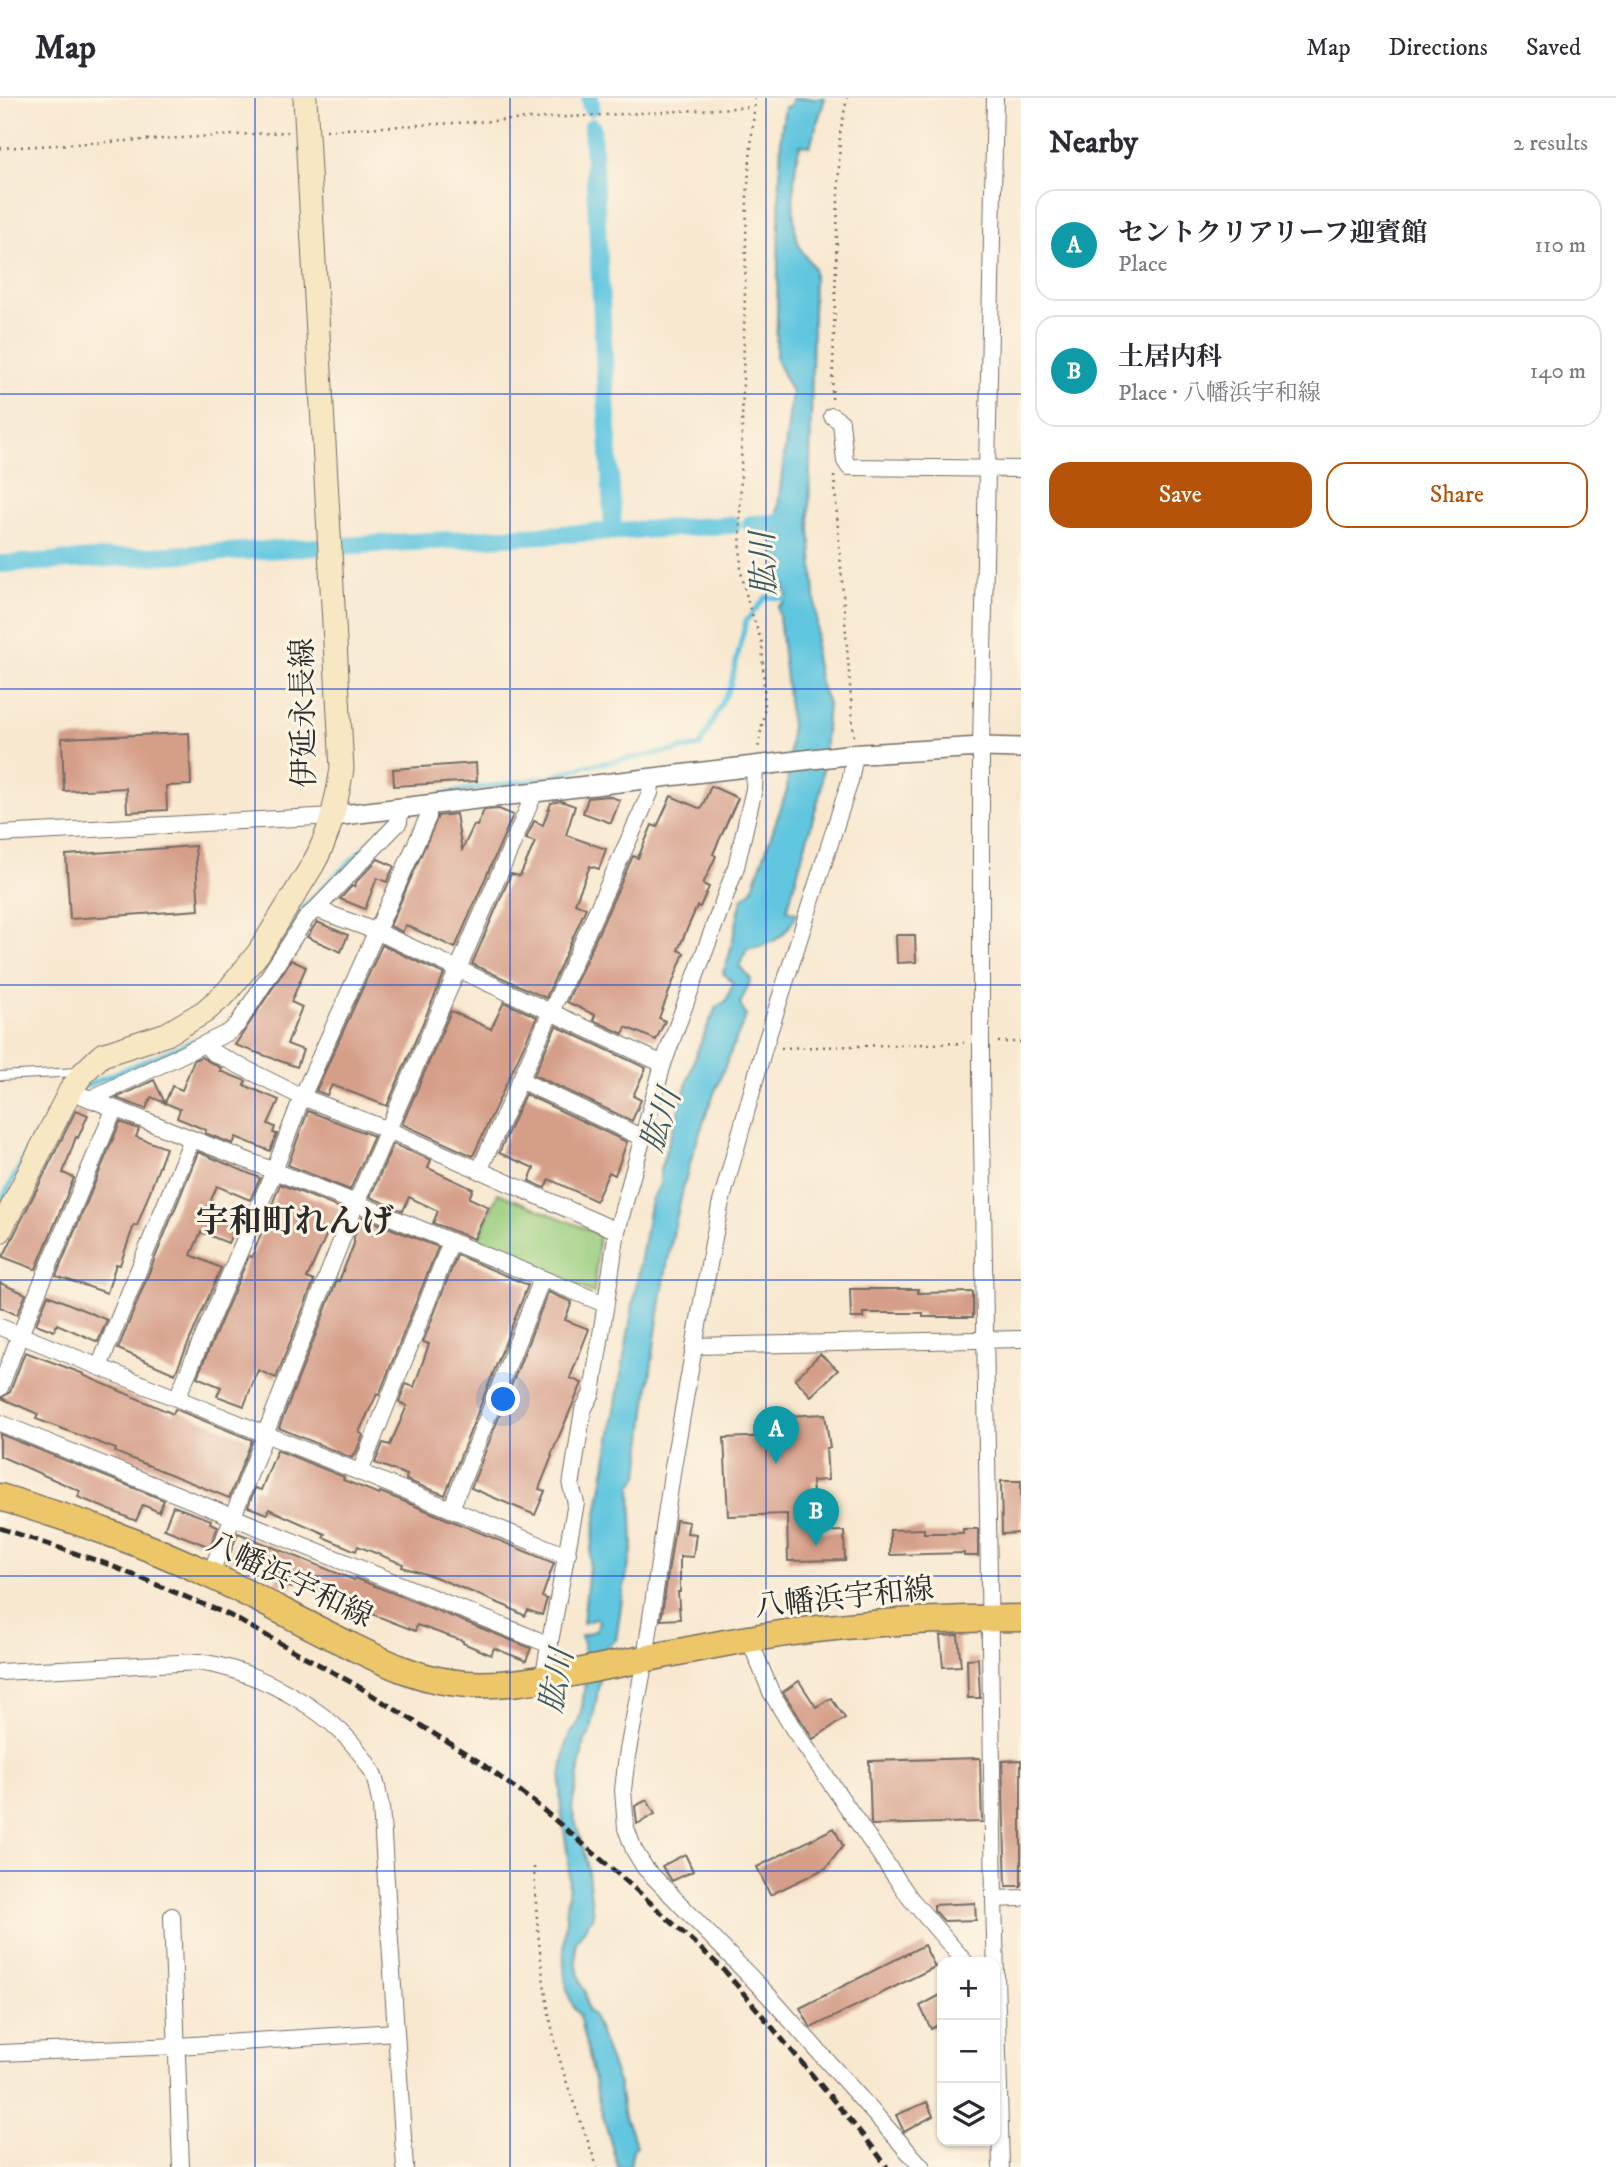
<!DOCTYPE html>
<html lang="en">
<head>
<meta charset="utf-8">
<style>
	:root { --surface:#fff; --page:#f2f2f3; --text:#2b2b33; --muted:#7c7c81; --line:#e1e1e2; --accent:#b45309 }
	body { margin:0; font-family:"IM FELL DW Pica","Noto Serif JP",serif; background:var(--page); color:var(--text) }
	.controls { position:absolute; right:21px; bottom:21px; display:grid; overflow:hidden; border-radius:14px; box-shadow:0 2px 5px #0004 }
	.controls button { width:63px; height:63px; display:grid; place-items:center; padding:0; border:0; border-bottom:2px solid var(--line); background:var(--surface); color:var(--text); font:35px sans-serif }
	.you { position:absolute; left:504px; top:1302px; width:24px; height:24px; margin:-18px; border:5px solid #fff; border-radius:50%; background:#1a73e8; box-shadow:0 0 0 10px #1a73e833 }
	.badge { display:grid; place-items:center; width:46px; height:46px; border-radius:50%; background:var(--accent); color:#fff; font-size:23px; font-weight:700 }
	.pin { position:absolute; translate:-50% -58px; filter:drop-shadow(0 2px 4px #0008) }
	.pin::after { content:''; position:absolute; top:37px; width:24px; height:21px; background:inherit; clip-path:polygon(0 0,100% 0,50% 100%) }
	.list { margin:0; padding:0; list-style:none }
	h2 { display:flex; justify-content:space-between; align-items:center; height:91px; margin:0; padding:0 28px; font-size:30px }
	h2 small { font-size:23px; font-weight:400; color:var(--muted) }
	.list li { display:grid; grid-template-columns:46px 1fr auto; gap:21px; align-items:center; box-sizing:border-box; height:112px; margin:0 14px 14px; padding:0 14px; border:2px solid var(--line); border-radius:21px }
	.list b { display:block; font-size:26px; white-space:nowrap }
	.list p { margin:0; font-size:23px; white-space:nowrap; color:var(--muted) }
	.list em { font-size:23px; font-style:normal; color:var(--muted) }
	.actions { display:flex; gap:14px; padding:21px 28px }
	.actions a { flex:1; padding:16px 0; border:2px solid var(--accent); border-radius:21px; text-align:center; font-size:24px; color:var(--accent) }
	.actions .main { background:var(--accent); color:#fff }
	.icon { flex:none; width:38px; height:38px; fill:none; stroke:currentColor; stroke-width:2; stroke-linecap:round; stroke-linejoin:round }
	.map { position:relative; flex:none; width:1021px; height:2069px; overflow:hidden }
	header { display:flex; align-items:center; gap:42px; box-sizing:border-box; height:98px; padding:0 35px; background:var(--surface); border-bottom:2px solid var(--line) }
	header strong { font-size:33px }
	nav { display:flex; gap:38px; margin-inline-start:auto; font-size:24px }
	main { display:flex }
	aside { flex:1; background:var(--surface) }
	.map>svg:first-child { display:block }
</style>
</head>
<body>
<header>
<strong>Map</strong>
<nav><a>Map</a><a>Directions</a><a>Saved</a></nav>
</header>
<main>
<div class="map">
<svg width="1021" height="2069" viewBox="0 0 1021 2069">
	<rect width="100%" height="100%" fill="#fcf5e5"/>
	<filter id="ink" filterUnits="userSpaceOnUse"><feTurbulence type="fractalNoise" baseFrequency=".0143" numOctaves="2"/><feDisplacementMap in="SourceGraphic" scale="14" xChannelSelector="R" yChannelSelector="G"/><feConvolveMatrix kernelMatrix="1 2 1 2 8 2 1 2 1" color-interpolation-filters="sRGB"/></filter>
	<filter id="wash" filterUnits="userSpaceOnUse"><feTurbulence type="fractalNoise" baseFrequency=".00686" numOctaves="4" result="noise"/><feDisplacementMap in="SourceGraphic" scale="28" xChannelSelector="R" yChannelSelector="G"/><feGaussianBlur stdDeviation="1.57" result="paint"/><feColorMatrix in="noise" values="0 0 0 0 0 0 0 0 0 0 0 0 0 0 0 0 0 1.4 0 .05"/><feComposite in="paint" operator="in"/></filter>
	<g filter="url(#wash)">
		<rect width="100%" height="100%" fill="#f8e8d0"/>
		<path fill="#9ace7e" stroke="#627c54" stroke-width="2" d="M498,1095L599,1136L594,1195L476,1147Z"/>
		<path fill="#61c6df" stroke="#467885" stroke-width="2" d="M793,0H825L810,48L800,47C793,72 790,122 799,147C802,155 809,163 814,170L809,418L817,525L815,559L820,585L828,606L821,692L787,812L797,815C785,840 774,846 747,851L739,868L751,881L740,906L746,918C723,972 700,1026 685,1083C661,1180 649,1279 639,1378L631,1388L633,1449L623,1494L616,1542L605,1550L591,1634L584,1644L572,1711L587,1765L593,1818L576,1844V1864L581,1886L585,1893L588,1912L593,1917L619,1987L623,2015L637,2048L633,2051L630,2069H618L600,2008L579,1917C552,1882 569,1818 569,1777C569,1745 557,1712 561,1681C563,1668 564,1652 568,1639C570,1634 575,1632 577,1627C586,1604 588,1560 581,1538L597,1532L599,1522L595,1521L583,1525L591,1451L651,1102L660,1087V1072L697,953L716,909L726,903L733,885L723,875L729,858L742,801L752,792L787,692L791,627L778,509L788,501L773,449L792,294L776,262L781,35L785,9L790,8Z"/>
		<g fill="none" stroke-linecap="round" stroke-linejoin="round">
			<g stroke="#61c6df" stroke-width="5">
				<path d="M441,696L551,679L585,668L700,648L730,589L746,523L766,499L788,501"/>
				<path d="M281,846L303,810L390,724"/>
				<path d="M83,989L200,940"/>
				<path d="M0,1106L35,1038"/>
			</g>
			<g stroke="#61c6df" stroke-width="18">
				<path d="M590,0L591,9"/>
				<path d="M592,29L613,433"/>
				<path d="M751,426L796,424"/>
				<path d="M0,466L732,427"/>
			</g>
		</g>
		<g id="blocks">
			<g fill="#d59e88">
				<path d="M189,635L191,687L166,688L167,712L127,714L126,690L64,693L62,640Z"/>
				<path d="M476,665L477,683L394,688L393,671Z"/>
				<path d="M711,688L738,700L713,756L716,758L703,786L709,789L700,809L697,808L678,852L684,855L659,920L665,923L656,942L626,929L623,936L593,922L595,917L567,904L633,758L638,760L652,727L657,729L671,698L701,711Z"/>
				<path d="M608,698L620,702L611,725L583,715L588,700Z"/>
				<path d="M561,703L575,708L566,737L606,751L599,771L590,768L575,805L586,810L546,900L472,866L511,776L520,778L535,744L526,741L534,723L543,727L551,705Z"/>
				<path d="M499,711L513,717L455,850L406,827L402,834L390,828L438,718L456,716L462,752L474,727L477,728L484,712Z"/>
				<path d="M195,748L199,812L70,821L66,757Z"/>
				<path d="M378,761L394,768L387,784L377,780L365,811L340,801L352,788L354,789L357,783Z"/>
				<path d="M317,824L348,837L341,854L307,839Z"/>
				<path d="M896,837H915L916,864L897,865Z"/>
				<path d="M382,847L444,876L387,1008L332,987L327,997L316,993Z"/>
				<path d="M291,862L306,869L291,904L302,909L287,946L303,952L297,969L235,947Z"/>
				<path d="M504,904L537,919L473,1058L402,1026L451,913L491,931Z"/>
				<path d="M556,928L646,970L633,998L641,1002L632,1023L534,977Z"/>
				<path d="M201,959L221,970L220,973L246,983L244,987L279,1002L268,1026L275,1029L273,1035L277,1036L270,1053L236,1039L233,1046L205,1035L206,1032L177,1020L180,1011L151,999L146,1011L116,1000L154,982L165,1005L172,988L182,992L194,962Z"/>
				<path d="M525,996L627,1044L615,1077L609,1074L596,1103L549,1081L545,1090L529,1083L534,1070L499,1055Z"/>
				<path d="M76,1012L88,1017L78,1040L76,1039L63,1075L74,1080L36,1171L32,1170L3,1159Z"/>
				<path d="M308,1013L374,1038L350,1092L288,1067Z"/>
				<path d="M120,1024L139,1031L136,1039L166,1050L137,1128L134,1127L120,1167L116,1166L107,1195L56,1178Z"/>
				<path d="M393,1046L431,1062L428,1070L473,1091L469,1100L489,1109L474,1141L433,1125L438,1113L409,1099L403,1113L370,1099Z"/>
				<path d="M198,1054L260,1080L250,1102L217,1088L205,1116L236,1128L228,1145L201,1134L191,1157L221,1170L175,1276L118,1251Z"/>
				<path d="M280,1086L342,1111L335,1131L330,1129L307,1180L314,1183L276,1280L258,1272L244,1308L217,1298L221,1289L197,1279L249,1158L252,1159Z"/>
				<path d="M362,1119L438,1149L379,1297L377,1296L359,1334L363,1337L355,1357L353,1356L352,1360L279,1330L337,1182L339,1183L354,1146V1139Z"/>
				<path d="M457,1157L528,1187L445,1397L406,1382L407,1377L375,1365L383,1345L390,1347L407,1308L399,1304L406,1286L414,1289L429,1246L423,1244Z"/>
				<path d="M0,1185L26,1196L17,1217L0,1209Z"/>
				<path d="M850,1191H918V1195L973,1194V1219H923V1215H863V1220H851Z"/>
				<path d="M548,1194L572,1204L565,1222L589,1231L570,1280L582,1285L551,1357L552,1358L539,1391L545,1393L535,1417L471,1390Z"/>
				<path d="M48,1197L107,1222L98,1244L57,1226L54,1233L36,1226Z"/>
				<path d="M25,1254L84,1276L83,1277L173,1316L175,1311L252,1342L229,1400L115,1354L116,1351L36,1321L38,1316L1,1300L10,1294Z"/>
				<path d="M820,1256L838,1272L811,1298L795,1281Z"/>
				<path d="M825,1316L830,1350H826L828,1382L812,1383L816,1434L844,1433L845,1462L788,1463L787,1416L728,1418L724,1340L771,1338L777,1326L787,1318Z"/>
				<path d="M0,1336L164,1402L159,1414L143,1407L136,1423L78,1399L80,1393L0,1358Z"/>
				<path d="M277,1352L344,1379L343,1382L379,1396L380,1394L398,1401L554,1465L542,1499L547,1501L542,1517L528,1512L525,1518L508,1509L435,1479L402,1469L403,1466L358,1448L356,1453L323,1439L325,1436L269,1411L267,1416L248,1409L255,1390L261,1392Z"/>
				<path d="M1001,1383H1021V1435L1002,1436Z"/>
				<path d="M173,1408L211,1422L210,1425L218,1428L210,1449L164,1431Z"/>
				<path d="M676,1422L689,1424L687,1435L696,1436L693,1459L680,1458V1494H678L680,1521L661,1522Z"/>
				<path d="M924,1431V1435H963V1431H978V1458H964V1455L890,1457V1432Z"/>
				<path d="M238,1435L354,1482L355,1480L531,1550L526,1563L494,1550L491,1557L463,1545V1543L417,1527L415,1533L344,1505L346,1502L294,1482L292,1490L275,1484L279,1473L262,1467L264,1463L238,1454L234,1464L228,1461Z"/>
				<path d="M958,1537L961,1568L943,1569L940,1538Z"/>
				<path d="M978,1560L980,1600H968L967,1561Z"/>
				<path d="M799,1583L816,1609L831,1600L845,1620L813,1641L783,1594Z"/>
				<path d="M980,1660L982,1724L872,1727L871,1725L869,1663Z"/>
				<path d="M1021,1662V1788H1006L1002,1663Z"/>
				<path d="M647,1702L655,1716L637,1726L635,1708Z"/>
				<path d="M834,1730L843,1748L826,1770L770,1797L757,1769Z"/>
				<path d="M685,1756L693,1773L672,1783L662,1768Z"/>
				<path d="M975,1805L976,1822L944,1823L934,1812V1807Z"/>
				<path d="M924,1847L935,1869L811,1930L810,1928L800,1910Z"/>
				<path d="M942,1896V1925L931,1931L920,1908Z"/>
				<path d="M927,2004L933,2018L904,2034L896,2017Z"/>
			</g>
		</g>
	</g>
	<g filter="url(#ink)">
		<use href="#blocks" fill-opacity="0" stroke="#736d65" stroke-width="2"/>
		<g fill="none" stroke-linecap="round" stroke-linejoin="round">
			<defs>
				<path id="service" d="M0,978L77,974"/>
				<g id="minor">
					<path d="M995,0L981,649V974L994,1801L1001,2069"/>
					<path d="M832,318L841,324L845,363L849,369L1021,371"/>
					<path d="M855,657L850,683L764,950L720,1108L702,1204L673,1369L645,1561L627,1658L623,1692L626,1730L634,1752L645,1770L769,1898L922,2069"/>
					<path d="M400,711L399,724L316,811L378,834L663,966"/>
					<path d="M0,736L334,718"/>
					<path d="M205,946L212,954L302,999L428,719L427,707"/>
					<path d="M520,982L643,1040"/>
					<path d="M70,993L356,1105L605,1206"/>
					<path d="M90,1001L229,934L237,927L307,819L316,811"/>
					<path d="M479,1073L650,695L652,680"/>
					<path d="M0,1229L557,1454L568,1455"/>
					<path d="M694,1248L1021,1241"/>
					<path d="M99,1269L192,1041"/>
					<path d="M0,1290L20,1237L114,1012"/>
					<path d="M177,1300L274,1073L302,999L386,1031L617,1133"/>
					<path d="M0,1325L550,1547"/>
					<path d="M360,1374L451,1144"/>
					<path d="M451,1411L542,1181"/>
					<path d="M210,1477L356,1105L535,694"/>
					<path d="M749,1541L771,1594L794,1632L910,1800L965,1864"/>
					<path d="M0,1574L199,1564C261,1573 340,1616 371,1672C377,1682 378,1697 381,1708L405,2069"/>
					<path d="M543,1581L576,1405L571,1388L583,1312L592,1295L617,1133L663,966L736,769L754,691L755,668"/>
					<path d="M994,1801L1021,1800"/>
					<path d="M172,1818L181,2069"/>
					<path d="M0,1955L178,1948L396,1934"/>
				</g>
				<path id="tertiary" d="M334,718L846,657L981,649L1021,650"/>
				<path id="secondary" d="M0,1133L70,993L84,974L102,957L167,936L204,914L227,894L259,854L312,768C330,737 336,706 342,671L305,0"/>
				<path id="primary" d="M0,1399C72,1421 142,1444 210,1477C259,1500 305,1526 353,1549C384,1564 415,1579 449,1584C500,1592 552,1579 602,1569C651,1560 700,1549 749,1541C839,1525 930,1521 1021,1520"/>
			</defs>
			<use href="#service" stroke="#736d65" stroke-width="10"/>
			<use href="#minor" stroke="#736d65" stroke-width="18"/>
			<use href="#tertiary" stroke="#736d65" stroke-width="22"/>
			<use href="#secondary" stroke="#736d65" stroke-width="25"/>
			<use href="#primary" stroke="#736d65" stroke-width="29"/>
			<g stroke="#736d65" stroke-width="2.5" stroke-dasharray="2 5" stroke-linecap="butt">
				<path d="M755,0L747,98L740,419L741,474L749,508L762,545L765,609L758,651"/>
				<path d="M326,32L753,9"/>
				<path d="M0,50L288,34"/>
				<path d="M832,301L840,36L847,0"/>
				<path d="M834,378L854,640"/>
				<path d="M998,944H1021"/>
				<path d="M781,950L964,945"/>
				<path d="M534,1769C537,1839 544,1915 566,1982C576,2012 587,2040 597,2069"/>
			</g>
			<use href="#service" stroke="#fff" stroke-width="8"/>
			<use href="#minor" stroke="#fff" stroke-width="16"/>
			<use href="#tertiary" stroke="#fff" stroke-width="19"/>
			<use href="#secondary" stroke="#f7e8c3" stroke-width="23"/>
			<use href="#primary" stroke="#ecc669" stroke-width="26"/>
			<path stroke="#2b2b2b" stroke-width="5" stroke-dasharray="10 5" stroke-linecap="butt" d="M0,1430L107,1466L229,1517L356,1587L478,1663L535,1705L632,1788L724,1872L871,2047L887,2069"/>
		</g>
	</g>
	<path fill="none" stroke="#1d4ed8" stroke-width="2" stroke-opacity="0.55" d="M255,0V2069M510,0V2069M766,0V2069M0,296H1021M0,591H1021M0,887H1021M0,1182H1021M0,1478H1021M0,1773H1021"/>
	<g text-anchor="middle" stroke-width="6" stroke-linejoin="round" paint-order="stroke">
		<g font-size="30" fill="#2b2b2b" stroke="#fcf5e5">
			<text transform="translate(303 615) rotate(-91)" y="10">伊延永長線</text>
			<text transform="translate(290 1481) rotate(26)" y="10">八幡浜宇和線</text>
			<text transform="translate(844 1499) rotate(-6)" y="10">八幡浜宇和線</text>
		</g>
		<g font-size="32" font-style="italic" fill="#3b5a61" stroke="#fcf5e5">
			<text transform="translate(763 466) rotate(-92)" y="11">肱川</text>
			<text transform="translate(660 1022) rotate(-72)" y="11">肱川</text>
			<text transform="translate(556 1583) rotate(-79)" y="11">肱川</text>
		</g>
		<g font-size="33" font-weight="bold" fill="#2b2b2b" stroke="#fcf5e5">
			<text x="295" y="1134">宇和町れんげ</text>
		</g>
	</g>
</svg>
<div class="controls">
<button>+</button>
<button>−</button>
<button><svg class="icon" aria-label="layers" viewBox="0 0 24 24"><path d="M12 4l9 5-9 5-9-5zM3 14l9 5 9-5"/></svg></button>
</div>
<div class="you"></div>
<div class="pin badge" style="left:776px;top:1366px;background:#0f9aa8">A</div>
<div class="pin badge" style="left:816px;top:1448px;background:#0f9aa8">B</div>
</div>
<aside>
<h2>Nearby<small>2 results</small></h2>
<ul class="list">
<li><span class="badge" style="background:#0f9aa8">A</span><div><b>セントクリアリーフ迎賓館</b><p>Place</p></div><em>110 m</em></li>
<li><span class="badge" style="background:#0f9aa8">B</span><div><b>土居内科</b><p>Place · 八幡浜宇和線</p></div><em>140 m</em></li>
</ul>
<div class="actions"><a class="main">Save</a><a>Share</a></div>
</aside>
</main>
</body>
</html>
